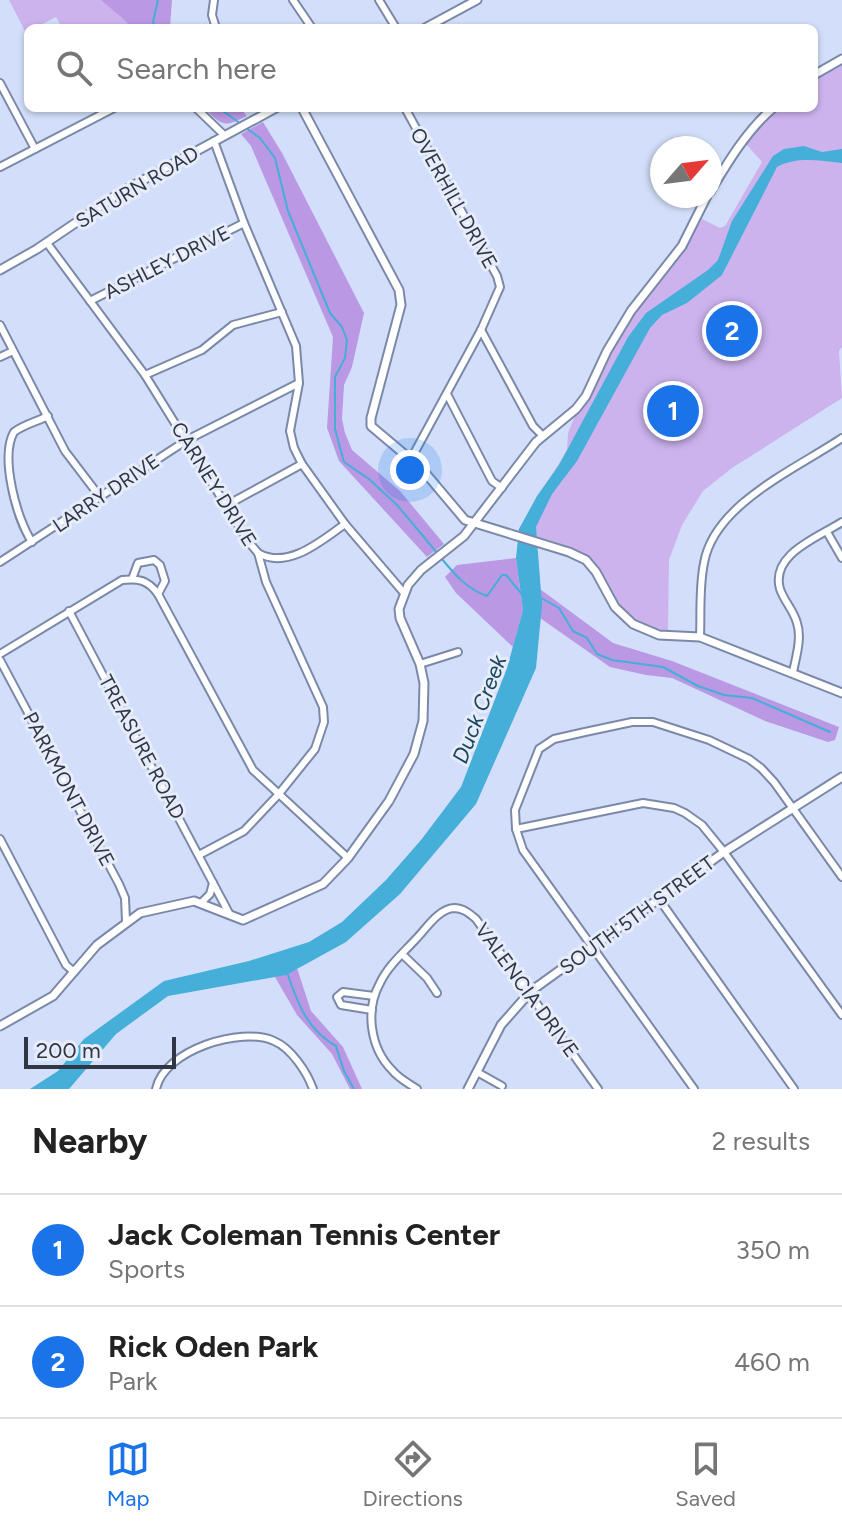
<!DOCTYPE html>
<html lang="en">
<head>
<meta charset="utf-8">
<style>
	:root { --surface:#fff; --page:#f2f2f2; --text:#222; --muted:#767676; --line:#e0e0e0; --accent:#1a73e8 }
	body { margin:0; font-family:Figtree,sans-serif; background:var(--page); color:var(--text) }
	.compass { position:absolute; left:650px; top:136px; width:72px; height:72px; border-radius:50%; background:var(--surface); box-shadow:0 2px 6px #0004; rotate:62deg }
	.scale { position:absolute; left:24px; bottom:20px; width:152px; box-sizing:border-box; padding-left:8px; border:4px solid #313644; border-top:0; font-size:22px; line-height:28px; white-space:nowrap; color:#313644; -webkit-text-stroke:6px #e6ecfa; paint-order:stroke }
	.you { position:absolute; left:410px; top:470px; width:28px; height:28px; margin:-20px; border:6px solid #fff; border-radius:50%; background:#1a73e8; box-shadow:0 0 0 12px #1a73e833 }
	.badge { display:grid; place-items:center; width:52px; height:52px; border-radius:50%; background:var(--accent); color:#fff; font-size:26px; font-weight:700 }
	.pin { position:absolute; translate:-50% -50%; border:4px solid #fff; box-shadow:0 2px 8px #0006 }
	.list { margin:0; padding:0; list-style:none }
	h2 { display:flex; justify-content:space-between; align-items:center; height:104px; margin:0; padding:0 32px; font-size:34px }
	h2 small { font-size:26px; font-weight:400; color:var(--muted) }
	.list li { display:grid; grid-template-columns:52px 1fr auto; gap:24px; align-items:center; box-sizing:border-box; height:112px; padding:0 32px; border-top:2px solid var(--line) }
	.list b { display:block; font-size:30px; white-space:nowrap }
	.list p { margin:0; font-size:26px; white-space:nowrap; color:var(--muted) }
	.list em { font-size:26px; font-style:normal; color:var(--muted) }
	.icon { flex:none; width:44px; height:44px; fill:none; stroke:currentColor; stroke-width:2; stroke-linecap:round; stroke-linejoin:round }
	.map { position:relative; flex:none; width:842px; height:1089px; overflow:hidden }
	.search { position:absolute; background:var(--surface); box-shadow:0 2px 6px #0004; left:24px; right:24px; top:24px; height:88px; display:flex; align-items:center; gap:20px; box-sizing:border-box; padding:0 28px; border-radius:12px; color:var(--muted); font-size:30px }
	.sheet { height:328px; background:var(--surface) }
	nav { display:flex; justify-content:space-around; align-items:center; box-sizing:border-box; height:112px; border-top:2px solid var(--line); background:var(--surface); font-size:22px; color:var(--muted) }
	nav a { display:grid; justify-items:center; gap:4px }
	nav .on { color:var(--accent) }
	.map>svg:first-child { display:block }
</style>
</head>
<body>
<div class="map">
<svg width="842" height="1089" viewBox="0 0 842 1089">
	<rect width="100%" height="100%" fill="#d3dffa"/>
	<g fill="#ccb3ee">
		<path d="M9,0H141L146,28H62L56,17L35,28H28L26,33Z"/>
		<path d="M842,63V347L839,351L842,398L732,468L703,491L682,525L669,560L668,630C608,629 619,577 584,554C566,543 539,538 518,531L519,529L567,450L568,433L574,418L592,391L611,348L631,316L677,260L702,219L720,228L725,226L762,162L745,143L779,108H814V80Z"/>
	</g>
	<g fill="#ba98e4">
		<path d="M101,0H172L170,28H130L127,22Z"/>
		<path d="M204,108H240L247,116C223,128 223,126 204,108Z"/>
		<path d="M263,122L282,153L364,313L352,367L344,385L342,419L345,433L352,450L400,491L444,544L427,557L339,461L327,428L333,337L251,146L241,134Z"/>
		<path d="M516,558L523,610L513,647L456,593L445,577L457,565Z"/>
		<path d="M540,589L613,643L672,661L839,727L835,740L828,742L765,721L672,678L646,675L610,667L540,618Z"/>
		<path d="M297,968L311,1011L343,1047L362,1089H350L332,1054L297,1015L275,977Z"/>
	</g>
	<path fill="#45aed9" d="M804,146L822,152L842,149V163C819,161 798,156 777,167L722,275L687,303L662,315L650,328L577,461L552,494L536,527L542,605L536,668L476,804L400,894L346,942L286,975L168,996L116,1034L69,1089H30L58,1071L84,1039L164,981L249,961L309,942L342,922L386,880L421,840L461,787L507,668L523,610L516,558L519,529L537,496L559,465L628,337L646,313L708,270L718,260L732,221L773,156L784,149Z"/>
	<g fill="none" stroke-linecap="round" stroke-linejoin="round">
		<g stroke="#45aed9" stroke-width="2">
			<path d="M155,28L153,22L158,0"/>
			<path d="M219,108L241,124"/>
			<path d="M246,128L260,138L275,158L288,211L330,313L342,327L347,340L345,358L335,377V429L344,462L369,479L397,505L438,554"/>
			<path d="M442,559C455,575 467,589 487,596L502,575H506L521,593"/>
			<path d="M541,598L559,608L573,631L587,638L597,654L612,660L663,667L698,686L724,695L752,698L830,732"/>
			<path d="M287,972C297,1002 307,1030 336,1046L344,1071L354,1089"/>
		</g>
		<defs>
			<g id="minor">
				<path d="M214,0L212,15L216,28"/>
				<path d="M293,0L312,28"/>
				<path d="M379,0L396,28"/>
				<path d="M0,83L35,149"/>
				<path d="M196,108L224,135"/>
				<path d="M405,108L497,276L500,287L481,330L411,459"/>
				<path d="M214,141L244,223L296,346L299,383L290,431L294,448L302,464L345,524L404,593"/>
				<path d="M0,167L114,108"/>
				<path d="M47,243L145,375L248,541L258,553L266,582L323,707L324,722L315,749L278,795L244,831L199,855"/>
				<path d="M90,301L244,223"/>
				<path d="M0,325L65,451L100,497"/>
				<path d="M481,330L533,426L543,436"/>
				<path d="M0,357L13,351"/>
				<path d="M145,375L202,350L233,325L282,312"/>
				<path d="M447,394L492,481L502,488"/>
				<path d="M227,505L302,464"/>
				<path d="M827,532L842,558"/>
				<path d="M32,542C16,518 0,456 14,432C23,425 38,421 48,416"/>
				<path d="M258,553C288,570 321,541 345,524"/>
				<path d="M0,562L187,440L299,383"/>
				<path d="M132,579L138,563L154,560L160,565L165,581L158,594"/>
				<path d="M69,611L230,915"/>
				<path d="M700,637C701,613 699,587 704,563C714,504 796,469 842,438"/>
				<path d="M0,654L122,580C138,578 148,580 158,594L253,770L348,858"/>
				<path d="M0,660L119,884L125,898L126,921"/>
				<path d="M420,664L458,652"/>
				<path d="M793,672C796,657 802,638 797,623C794,611 784,601 780,589C770,554 819,537 842,522"/>
				<path d="M516,829L643,803L674,808L685,813L702,825L724,852L842,1015"/>
				<path d="M0,839L66,965L74,972"/>
				<path d="M659,899L794,1089"/>
				<path d="M201,903L210,894L213,883"/>
				<path d="M402,954L427,978L437,993"/>
				<path d="M372,1010L341,1005L337,997L343,992L374,996"/>
				<path d="M477,1072L502,1086"/>
				<path d="M156,1089C164,1050 241,1026 274,1041C291,1048 307,1072 313,1089"/>
				<path d="M417,1089C408,1083 398,1078 392,1070C370,1048 365,1010 380,983C388,966 403,953 416,939C426,929 438,909 454,908C463,908 469,913 476,919L598,1089"/>
				<path d="M694,1089L523,850L516,829L515,810L539,749L554,739L585,732L632,722H653L709,740L749,759L761,768L774,782L842,877"/>
			</g>
			<g id="tertiary">
				<path d="M425,28L477,0"/>
				<path d="M814,75L842,59"/>
				<path d="M302,108L399,290L401,305L371,418V426L422,469L465,520L569,552L586,560L596,572L615,607L633,624L659,635L700,637L842,693"/>
				<path d="M710,192C728,162 747,130 773,108"/>
				<path d="M0,270L37,249L121,192L276,108"/>
				<path d="M0,1026L53,996L97,945L140,913L194,901L243,920L323,884L348,858L389,801L414,754L423,721L424,683L420,664L400,618L399,609L408,585L421,570L464,536L536,442L576,409L586,396L607,351L631,311L682,246L707,196"/>
				<path d="M468,1089L501,1025L531,991L724,852L842,777"/>
			</g>
		</defs>
		<use href="#minor" stroke="#7b89a8" stroke-width="10"/>
		<use href="#tertiary" stroke="#7b89a8" stroke-width="11"/>
		<use href="#minor" stroke="#fff" stroke-width="6"/>
		<use href="#tertiary" stroke="#fff" stroke-width="7"/>
	</g>
	<g text-anchor="middle" stroke-width="6" stroke-linejoin="round" paint-order="stroke">
		<g font-size="20" fill="#313644" stroke="#e6ecfa">
			<text transform="translate(137 187) rotate(-31)" y="7">SATURN ROAD</text>
			<text transform="translate(454 198) rotate(61)" y="7">OVERHILL DRIVE</text>
			<text transform="translate(167 262) rotate(-27)" y="7">ASHLEY DRIVE</text>
			<text transform="translate(214 484) rotate(58)" y="7">CARNEY DRIVE</text>
			<text transform="translate(106 493) rotate(-34)" y="7">LARRY DRIVE</text>
			<text transform="translate(142 747) rotate(62)" y="7">TREASURE ROAD</text>
			<text transform="translate(69 789) rotate(62)" y="7">PARKMONT DRIVE</text>
			<text transform="translate(637 915) rotate(-36)" y="7">SOUTH 5TH STREET</text>
			<text transform="translate(527 990) rotate(54)" y="7">VALENCIA DRIVE</text>
		</g>
		<g font-size="22" font-style="italic" fill="#1c485b" stroke="#e6ecfa">
			<text transform="translate(479 709) rotate(-69)" y="8">Duck Creek</text>
		</g>
	</g>
</svg>
<svg class="compass" viewBox="-18 -18 36 36"><path d="M0-13l5 13h-10z" fill="#e53935"/><path d="M0 13l5-13h-10z" fill="#767676"/></svg>
<div class="scale">200 m</div>
<div class="you"></div>
<div class="pin badge" style="left:673px;top:411px">1</div>
<div class="pin badge" style="left:732px;top:331px">2</div>
<div class="search"><svg class="icon" aria-label="search" viewBox="0 0 24 24"><circle cx="10" cy="10" r="6"/><path d="M15 15l6 6"/></svg>Search here</div>
</div>
<section class="sheet">
<h2>Nearby<small>2 results</small></h2>
<ul class="list">
<li><span class="badge">1</span><div><b>Jack Coleman Tennis Center</b><p>Sports</p></div><em>350 m</em></li>
<li><span class="badge">2</span><div><b>Rick Oden Park</b><p>Park</p></div><em>460 m</em></li>
</ul>
</section>
<nav>
<a class="on"><svg class="icon" aria-label="map" viewBox="0 0 24 24"><path d="M3 6l6-2 6 2 6-2v14l-6 2-6-2-6 2zM9 4v14M15 6v14"/></svg>Map</a>
<a><svg class="icon" aria-label="directions" viewBox="0 0 24 24"><path d="M12 3l9 9-9 9-9-9zM9 14v-3h6M13 9l2 2-2 2"/></svg>Directions</a>
<a><svg class="icon" aria-label="saved" viewBox="0 0 24 24"><path d="M7 4h10v16l-5-4-5 4z"/></svg>Saved</a>
</nav>
</body>
</html>
